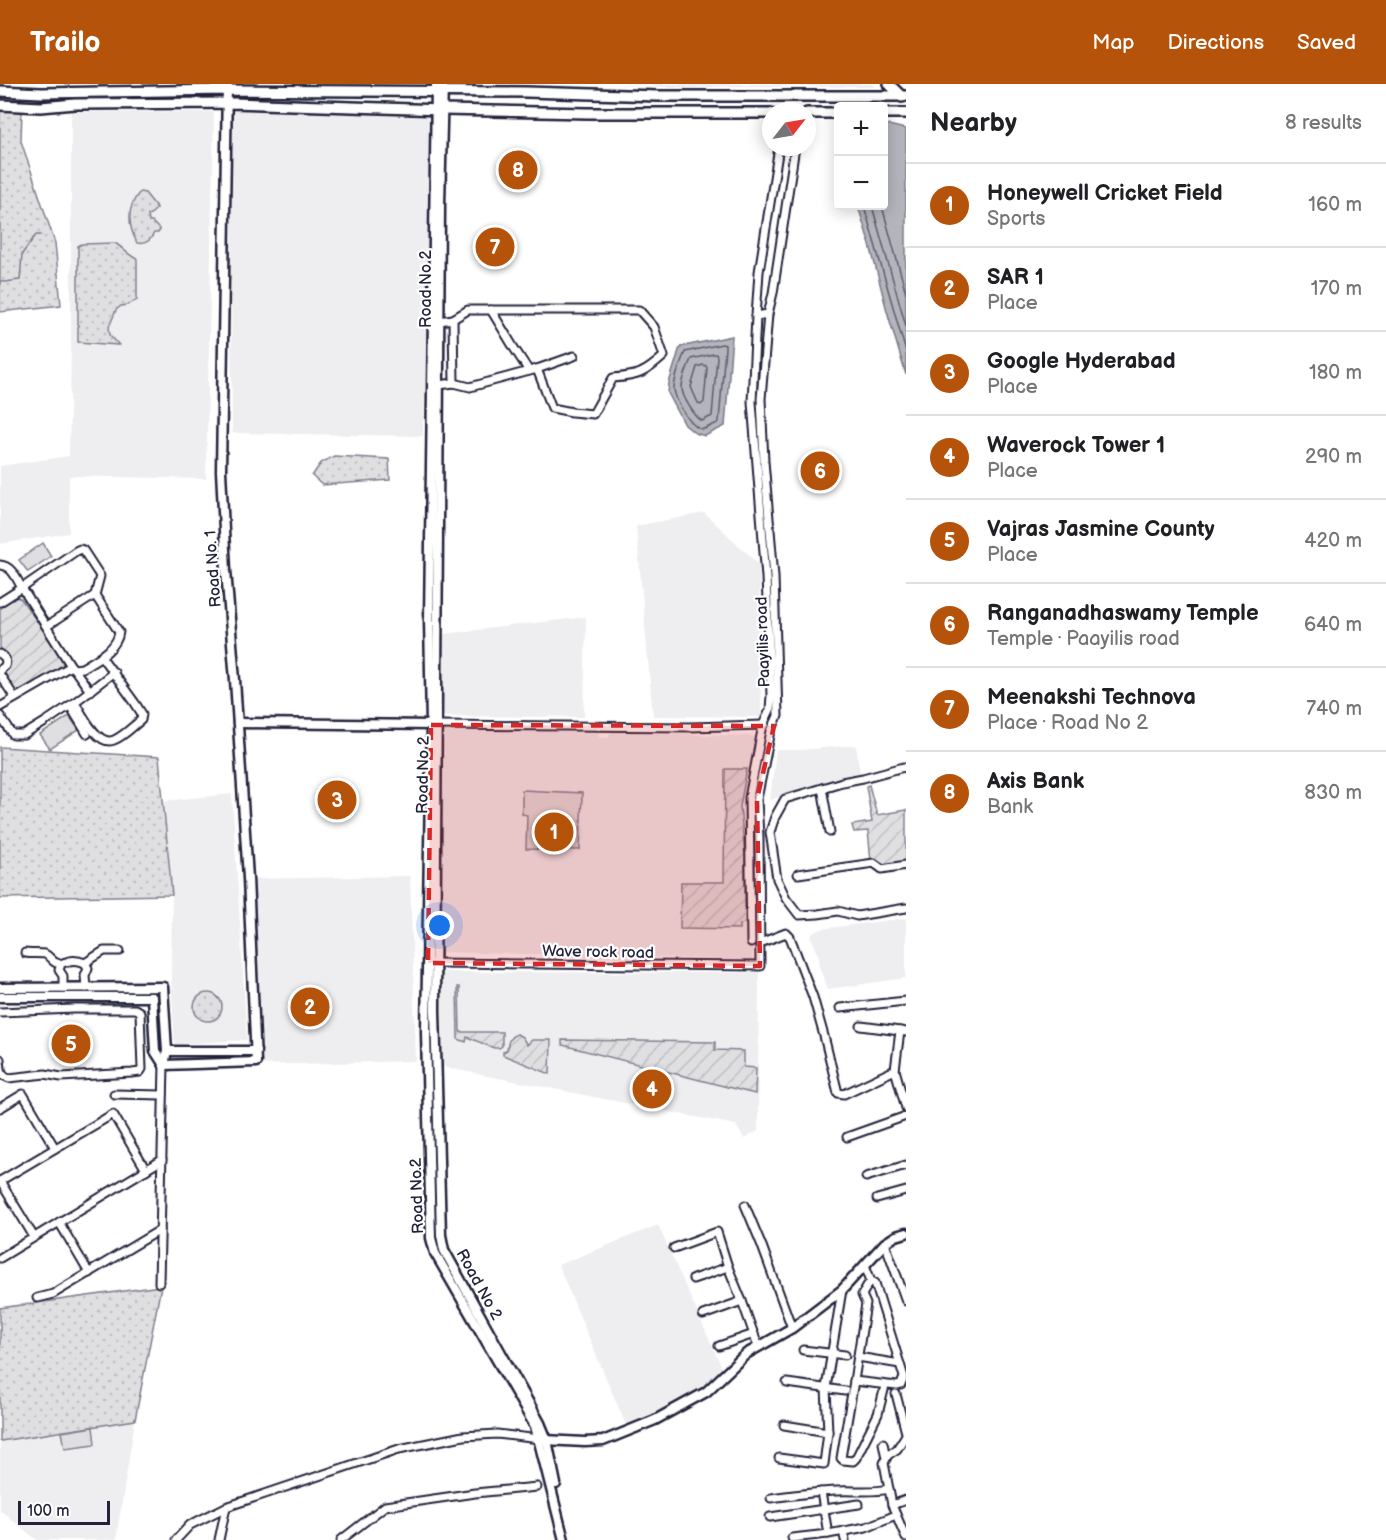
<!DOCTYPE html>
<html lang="en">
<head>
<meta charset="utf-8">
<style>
	:root { --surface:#fff; --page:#f6f6f6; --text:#202124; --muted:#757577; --line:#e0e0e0; --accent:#b45309 }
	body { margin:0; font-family:"Balsamiq Sans",sans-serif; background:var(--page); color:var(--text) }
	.controls { position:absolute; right:18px; top:18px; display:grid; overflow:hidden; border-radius:6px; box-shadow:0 3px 15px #0003 }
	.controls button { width:54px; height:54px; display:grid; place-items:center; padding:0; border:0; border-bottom:2px solid var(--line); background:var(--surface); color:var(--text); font:30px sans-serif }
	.compass { position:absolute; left:762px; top:18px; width:54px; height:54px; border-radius:50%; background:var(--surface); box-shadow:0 3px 15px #0003; rotate:59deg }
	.scale { position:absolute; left:18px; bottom:15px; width:92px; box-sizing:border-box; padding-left:6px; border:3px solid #22223b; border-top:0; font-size:16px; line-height:21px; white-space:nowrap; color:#22223b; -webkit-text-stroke:4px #fff; paint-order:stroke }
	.you { position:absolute; left:440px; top:842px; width:21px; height:21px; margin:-15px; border:4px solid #fff; border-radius:50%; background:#1a73e8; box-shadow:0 0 0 9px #1a73e833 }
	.badge { display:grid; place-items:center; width:39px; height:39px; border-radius:50%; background:var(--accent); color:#fff; font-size:20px; font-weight:700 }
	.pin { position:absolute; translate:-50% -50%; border:3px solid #fff; box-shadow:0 2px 6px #0006 }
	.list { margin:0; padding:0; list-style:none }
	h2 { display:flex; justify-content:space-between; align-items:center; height:78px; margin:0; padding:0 24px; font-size:26px }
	h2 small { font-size:20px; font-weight:400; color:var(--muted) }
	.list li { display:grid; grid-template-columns:39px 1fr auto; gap:18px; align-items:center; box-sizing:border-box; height:84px; padding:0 24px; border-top:2px solid var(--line) }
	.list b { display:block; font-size:22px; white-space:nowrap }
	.list p { margin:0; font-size:20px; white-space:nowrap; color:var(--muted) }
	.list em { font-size:20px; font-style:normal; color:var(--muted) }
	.map { position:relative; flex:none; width:906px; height:1456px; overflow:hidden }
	header { display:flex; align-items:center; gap:36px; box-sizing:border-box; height:84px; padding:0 30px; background:var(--accent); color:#fff }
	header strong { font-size:28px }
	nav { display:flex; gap:33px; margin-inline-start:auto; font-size:21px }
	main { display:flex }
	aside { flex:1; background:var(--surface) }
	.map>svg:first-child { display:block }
</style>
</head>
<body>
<header>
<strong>Trailo</strong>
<nav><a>Map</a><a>Directions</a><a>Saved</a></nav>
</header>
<main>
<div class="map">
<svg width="906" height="1456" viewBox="0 0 906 1456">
	<defs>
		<pattern id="grass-dots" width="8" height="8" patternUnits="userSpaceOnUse" patternTransform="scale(1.5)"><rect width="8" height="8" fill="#dfdfe2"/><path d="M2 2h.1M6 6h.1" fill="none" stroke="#bfbfc3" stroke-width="1.8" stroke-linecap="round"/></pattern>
		<pattern id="garden-furrows" width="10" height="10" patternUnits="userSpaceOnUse" patternTransform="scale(1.5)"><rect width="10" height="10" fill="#dfdfe2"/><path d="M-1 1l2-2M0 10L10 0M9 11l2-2" fill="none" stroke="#bfbfc3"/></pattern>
	</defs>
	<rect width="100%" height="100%" fill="#fff"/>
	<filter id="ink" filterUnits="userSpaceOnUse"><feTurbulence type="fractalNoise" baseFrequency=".0167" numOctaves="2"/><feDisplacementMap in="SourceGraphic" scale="12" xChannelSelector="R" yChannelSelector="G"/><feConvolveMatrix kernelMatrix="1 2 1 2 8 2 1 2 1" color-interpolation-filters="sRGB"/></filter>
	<g filter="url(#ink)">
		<g fill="#eeeef1">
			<path d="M612,0H873L876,3L724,2L692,4Z"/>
			<path d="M230,22L431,26V131L423,352L232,349Z"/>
			<path d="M71,28H214L206,395L69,392V449L0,460V382L69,372L71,262Z"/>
			<path d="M704,429L759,480L761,633L653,632L636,442Z"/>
			<path d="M586,533L584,633L443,632V550Z"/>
			<path d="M444,646L599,649V653H609L610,648L757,652L752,876L440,868Z"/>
			<path d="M856,661L860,689L831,695L770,716L776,666H800Z"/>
			<path d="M232,710L247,956L175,960L171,893L172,811L163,717Z"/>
			<path d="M410,792L416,977L257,981L252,795Z"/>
			<path d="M906,834V894L828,905L820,884L819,872L811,853L812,850L821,845Z"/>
			<path d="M442,888L759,889L758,1047L744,1055L736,1041L443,983Z"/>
			<path d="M658,1141L722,1284L710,1298L687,1315L626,1341L558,1181Z"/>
			<path d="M135,1336L116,1456H37L0,1426V1357Z"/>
		</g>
		<g fill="url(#grass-dots)" stroke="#80808e" stroke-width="1.5">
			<path d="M0,25H22L21,57L55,159L61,221L0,228Z"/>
			<path d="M140,108L145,109L157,124L152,129L148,131L149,138H152L160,146L158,149H154C151,156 146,161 137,159C128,142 126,123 140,108Z"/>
			<path d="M115,159C123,164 129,172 137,175V215L128,221L121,222L116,226L109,243L110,251L119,261L78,258V162L82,160Z"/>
			<path d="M334,372L389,375L390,396L322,401L312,392L321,379Z"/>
			<path d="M0,663L159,673L172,811L0,814Z"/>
			<circle cx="208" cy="923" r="14"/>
			<path d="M161,1202L135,1336L0,1357V1224Z"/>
		</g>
		<g fill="url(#garden-furrows)" stroke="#80808e" stroke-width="1.5">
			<path d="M14,512L21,515L64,575L62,581L22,608L18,609C12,604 5,594 5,586L10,578L0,563V521Z"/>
			<path d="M725,685H747L740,722L745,772V839L740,840V845L680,844L681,798H724Z"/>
			<path d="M869,701L877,731L906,726V779L883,783L871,777L868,747L854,748L852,741L872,738L866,702Z"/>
			<path d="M457,903H459L460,948H502V962L499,964H494L467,953L466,958L458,955Z"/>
			<path d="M517,950L522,953L527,961L532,956H551L550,990L503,971V968L507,966C508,957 509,953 517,950Z"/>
			<path d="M562,956L715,958V966L744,967V983L756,984L755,1010L562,961Z"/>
		</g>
		<g fill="#dfdfe2" stroke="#80808e" stroke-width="1.5">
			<path d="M43,459L51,472L28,488L19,476Z"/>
			<path d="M69,632L79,646L50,665L40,651Z"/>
			<path d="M522,706L582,709L580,766L526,765L527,731L522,730Z"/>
			<path d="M93,1343L95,1360L65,1364L62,1348Z"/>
		</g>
		<g fill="#b4b4bc" stroke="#7a7a88" stroke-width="1.5">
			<path d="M884,40L906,45V291L887,227L870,161L858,122H884Z"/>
			<path d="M732,252L725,342L705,352L695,349L685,341L668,309L669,299L680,263Z"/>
		</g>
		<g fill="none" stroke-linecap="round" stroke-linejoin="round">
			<g stroke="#5c5c6f" stroke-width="1.5">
				<path d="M864,122L906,268"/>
				<path d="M872,122L906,242"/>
				<path d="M882,122L906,209"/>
				<path d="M722,260L725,261V264L719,337L718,339C714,340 708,344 704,345C692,347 675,316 674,305C674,296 681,277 685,268Z"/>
				<path d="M713,270H716L717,273L712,332L702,337C695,333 682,313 682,304C682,295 688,283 691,275Z"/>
				<path d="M703,281L706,282L707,284L704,318L701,321L698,319L691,303L697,283Z"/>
			</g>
			<path stroke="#7a7a88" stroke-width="1.5" d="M0,197L5,198L20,196L22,170L36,151H41"/>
			<defs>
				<g id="minor">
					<path d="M779,63L759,188L756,232L768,230L773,209L795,63"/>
					<path d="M491,226L514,264L529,287"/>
					<path d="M453,235L454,299"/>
					<path d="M537,285L574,272"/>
					<path d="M439,301L454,299L470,303L537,285L552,324L572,328L593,330L613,294C639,292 645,289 664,272L654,243L639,226H468L453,235L439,237"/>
					<path d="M0,481C12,482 16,494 22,504L76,467L80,465L83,466L100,492L95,511L47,542"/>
					<path d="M0,518L22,504L71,582L74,585L82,584C95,576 117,566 119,548L95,511"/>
					<path d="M0,570C5,572 7,577 5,582L0,586"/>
					<path d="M74,585L90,607"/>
					<path d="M0,591L15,614"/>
					<path d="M75,618C82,630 98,663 114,656C124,652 133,642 141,636L142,630L135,619L101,572"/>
					<path d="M70,622L87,650"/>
					<path d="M0,623L71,582"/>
					<path d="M0,632L13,651H24L45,638L75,618L114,588"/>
					<path d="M438,641L689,643L765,641"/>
					<path d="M906,684L904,683L863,694L842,698L785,715L775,733L770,748L777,795L786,814L799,831L818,830L838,827L857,832L906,824"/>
					<path d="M822,704L830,748"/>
					<path d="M798,790L874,779L882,785L906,781"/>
					<path d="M751,859L749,714L763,641L770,626L771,611L766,493L752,318L756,232"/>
					<path d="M760,859L786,849L790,853L813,913L824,952L838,1009L844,1010L895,986"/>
					<path d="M25,869C31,870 39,869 45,870C50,872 52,878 57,879C64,882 69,872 85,879L104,867H120"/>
					<path d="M85,879L88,884L85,891L86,904"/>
					<path d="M430,879L760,882L759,753L757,715L771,647L778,632L774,492L764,377L761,315L768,230"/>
					<path d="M61,880L59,886L63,892V904"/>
					<path d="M840,924L906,917"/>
					<path d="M0,928L74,925H135L140,928L142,985L140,988L132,989L61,993L45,990L9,994C0,991 1,984 0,975"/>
					<path d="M861,942L900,947"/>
					<path d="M906,948L900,947L895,986L906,1024"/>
					<path d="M114,1010L163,1011"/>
					<path d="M0,1024L23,1010L55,1064"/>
					<path d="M847,1053L906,1032"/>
					<path d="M866,1093L906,1081"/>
					<path d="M0,1097L113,1030L146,1086"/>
					<path d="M0,1097L34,1153"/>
					<path d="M877,1115L906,1107"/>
					<path d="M745,1121L762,1162L792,1244"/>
					<path d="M59,1138L89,1189"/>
					<path d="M885,1159L906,1217"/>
					<path d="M674,1164L717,1148L728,1183L742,1217L758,1262"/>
					<path d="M0,1174L162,1076"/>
					<path d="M865,1181L871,1197L875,1199L904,1293L901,1301L897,1302L854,1297L866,1220L862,1211L867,1202L871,1197"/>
					<path d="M693,1195L728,1183"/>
					<path d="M159,1199L164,981"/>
					<path d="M37,1214L53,1210L160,1146"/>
					<path d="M703,1231L742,1217"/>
					<path d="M719,1262L754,1250"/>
					<path d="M803,1266L845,1271"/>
					<path d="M858,1273L900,1280"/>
					<path d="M854,1297L841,1374L843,1376L853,1377L856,1374L878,1330L885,1302"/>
					<path d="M787,1299L845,1307"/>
					<path d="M896,1310L906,1349"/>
					<path d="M784,1341L828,1348"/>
					<path d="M883,1359L886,1374"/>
					<path d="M779,1374L824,1380L828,1348L826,1304L842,1206"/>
					<path d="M771,1414C793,1411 815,1408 837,1407C855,1406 872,1409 889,1405"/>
					<path d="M906,1416L892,1421L906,1454"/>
					<path d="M892,1421L884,1379L888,1371L897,1365L906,1351"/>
					<path d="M770,1433L859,1420"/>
					<path d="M843,1447L845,1456"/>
					<path d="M828,1450L866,1443L896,1431"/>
					<path d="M792,1454L828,1450L821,1408"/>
					<path d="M176,1456L190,1441L226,1423L399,1365L463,1352L497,1350L540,1355"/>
					<path d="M219,1456L226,1423"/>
					<path d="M341,1456L385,1422L475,1409L537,1403"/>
				</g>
				<g id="tertiary">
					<path d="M436,0L429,535L431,641L426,948L431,1154L435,1169L535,1342L564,1456"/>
					<path d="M443,0L440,120L435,926L441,1151L444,1166L540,1339L547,1356L556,1400"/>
					<path d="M238,639L435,641"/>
					<path d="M0,904L163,903L167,967L164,981"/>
					<path d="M0,913H152L155,967L164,981"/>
					<path d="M167,967H256"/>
					<path d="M164,981L256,978L248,794L235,596L226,486L221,387L227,0"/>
					<path d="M544,1356L585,1358L603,1357L655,1336L706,1308L746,1270L792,1244L842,1206L885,1159L896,1152L906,1149"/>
				</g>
				<g id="secondary">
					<path d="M889,0L902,13"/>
					<path d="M0,7L41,9L227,6L527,8L658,12H906"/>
					<path d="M0,21L41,23L75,20L233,19L442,26L588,29H771"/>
					<path d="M807,29H838"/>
					<path d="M884,29H906"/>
				</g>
			</defs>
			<use href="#minor" stroke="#22223b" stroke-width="11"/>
			<use href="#tertiary" stroke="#22223b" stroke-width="13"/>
			<use href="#secondary" stroke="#22223b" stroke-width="14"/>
			<use href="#minor" stroke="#fff" stroke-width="7"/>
			<use href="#tertiary" stroke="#fff" stroke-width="8"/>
			<use href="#secondary" stroke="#fff" stroke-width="9"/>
		</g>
	</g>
	<path fill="#d62828" fill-opacity="0.2" stroke="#d62828" stroke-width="4.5" stroke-dasharray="12 8" stroke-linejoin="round" d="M431,641L774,642L757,715L760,882L428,879Z"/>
	<g text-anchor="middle" stroke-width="4.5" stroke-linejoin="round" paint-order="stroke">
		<g font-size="16" fill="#22223b" stroke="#fff">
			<text transform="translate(425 205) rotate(-90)" y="6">Road No 2</text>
			<text transform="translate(212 485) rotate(-94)" y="6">Road No. 1</text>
			<text transform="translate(762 558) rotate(-92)" y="6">Paayilis road</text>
			<text transform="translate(422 691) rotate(-89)" y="6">Road No 2</text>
			<text transform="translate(598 867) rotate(1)" y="6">Wave rock road</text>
			<text transform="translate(416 1112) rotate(-92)" y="6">Road No.2</text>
			<text transform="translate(480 1200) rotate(61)" y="6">Road No 2</text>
		</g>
	</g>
</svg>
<div class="controls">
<button>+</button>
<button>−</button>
</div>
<svg class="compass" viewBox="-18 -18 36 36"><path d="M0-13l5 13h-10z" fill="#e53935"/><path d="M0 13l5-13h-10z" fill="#757577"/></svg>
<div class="scale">100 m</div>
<div class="you"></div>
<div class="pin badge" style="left:554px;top:748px">1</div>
<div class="pin badge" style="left:310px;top:923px">2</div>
<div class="pin badge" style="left:337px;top:716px">3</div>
<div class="pin badge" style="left:652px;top:1005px">4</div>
<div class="pin badge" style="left:71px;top:960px">5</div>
<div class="pin badge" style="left:820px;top:387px">6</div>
<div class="pin badge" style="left:495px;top:163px">7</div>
<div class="pin badge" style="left:518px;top:86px">8</div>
</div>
<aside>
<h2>Nearby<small>8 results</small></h2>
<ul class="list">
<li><span class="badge">1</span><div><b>Honeywell Cricket Field</b><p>Sports</p></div><em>160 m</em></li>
<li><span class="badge">2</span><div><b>SAR 1</b><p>Place</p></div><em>170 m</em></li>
<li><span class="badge">3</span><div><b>Google Hyderabad</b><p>Place</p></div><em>180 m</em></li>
<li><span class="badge">4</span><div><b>Waverock Tower 1</b><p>Place</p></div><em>290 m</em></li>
<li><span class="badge">5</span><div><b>Vajras Jasmine County</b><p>Place</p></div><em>420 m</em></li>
<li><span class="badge">6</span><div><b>Ranganadhaswamy Temple</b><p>Temple · Paayilis road</p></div><em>640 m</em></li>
<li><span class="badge">7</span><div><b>Meenakshi Technova</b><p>Place · Road No 2</p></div><em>740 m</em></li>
<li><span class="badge">8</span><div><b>Axis Bank</b><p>Bank</p></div><em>830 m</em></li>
</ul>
</aside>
</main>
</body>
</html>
